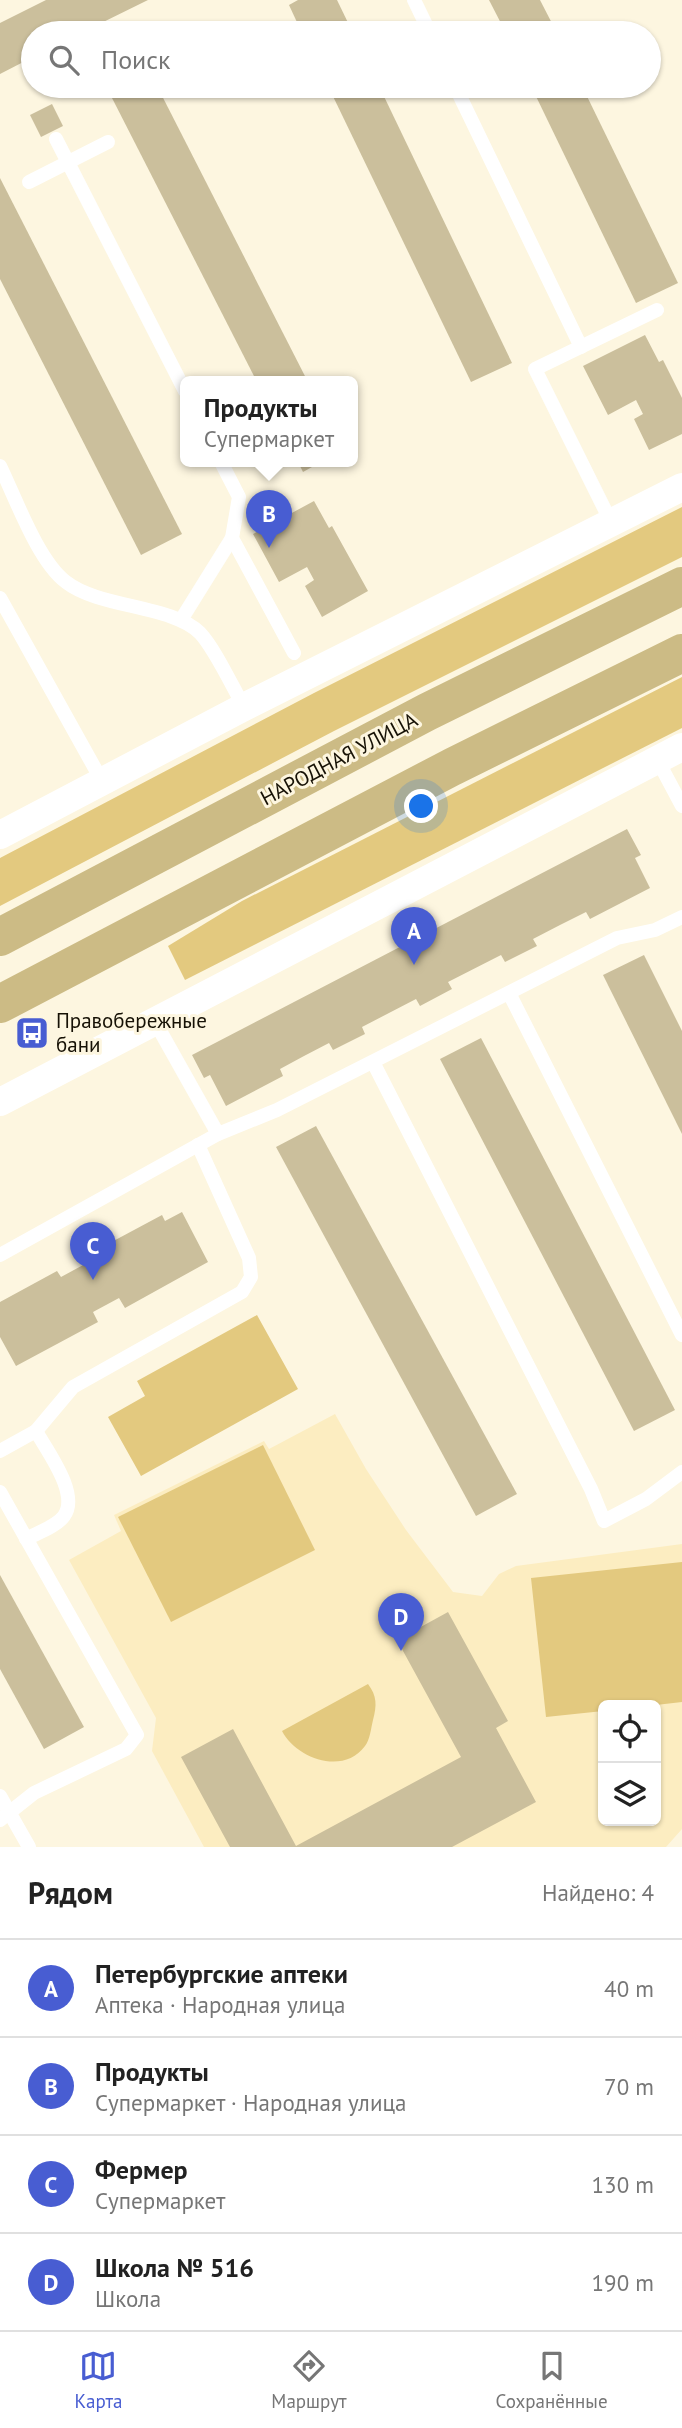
<!DOCTYPE html>
<html lang="ru">
<head>
<meta charset="utf-8">
<style>
	:root { --surface:#fff; --page:#f2f2f2; --text:#222; --muted:#767676; --line:#e0e0e0; --accent:#485dd2 }
	body { margin:0; font-family:"PT Sans",sans-serif; background:var(--page); color:var(--text) }
	.controls { position:absolute; right:21px; bottom:21px; display:grid; overflow:hidden; border-radius:10px; box-shadow:0 2px 5px #0004 }
	.controls button { width:63px; height:63px; display:grid; place-items:center; padding:0; border:0; border-bottom:2px solid var(--line); background:var(--surface); color:var(--text); font:35px sans-serif }
	.you { position:absolute; left:422px; top:807px; width:24px; height:24px; margin:-18px; border:5px solid #fff; border-radius:50%; background:#1a73e8; box-shadow:0 0 0 10px #1a73e833 }
	.badge { display:grid; place-items:center; width:46px; height:46px; border-radius:50%; background:var(--accent); color:#fff; font-size:23px; font-weight:700 }
	.pin { position:absolute; translate:-50% -58px; filter:drop-shadow(0 2px 4px #0008) }
	.pin::after { content:''; position:absolute; top:37px; width:24px; height:21px; background:inherit; clip-path:polygon(0 0,100% 0,50% 100%) }
	.popup { position:absolute; left:180px; top:376px; width:178px; height:91px; box-sizing:border-box; display:grid; place-content:center; border-radius:10px; background:var(--surface); filter:drop-shadow(0 2px 5px #0005); font-size:23px; white-space:nowrap; color:var(--muted) }
	.popup b { font-size:26px; color:var(--text) }
	.popup::after { content:''; position:absolute; left:50%; top:100%; margin-left:-14px; border:14px solid transparent; border-top-color:var(--surface) }
	.list { margin:0; padding:0; list-style:none }
	h2 { display:flex; justify-content:space-between; align-items:center; height:91px; margin:0; padding:0 28px; font-size:30px }
	h2 small { font-size:23px; font-weight:400; color:var(--muted) }
	.list li { display:grid; grid-template-columns:46px 1fr auto; gap:21px; align-items:center; box-sizing:border-box; height:98px; padding:0 28px; border-top:2px solid var(--line) }
	.list b { display:block; font-size:26px; white-space:nowrap }
	.list p { margin:0; font-size:23px; white-space:nowrap; color:var(--muted) }
	.list em { font-size:23px; font-style:normal; color:var(--muted) }
	.icon { flex:none; width:38px; height:38px; fill:none; stroke:currentColor; stroke-width:2; stroke-linecap:round; stroke-linejoin:round }
	.map { position:relative; flex:none; width:682px; height:1847px; overflow:hidden }
	.search { position:absolute; background:var(--surface); box-shadow:0 2px 5px #0004; left:21px; right:21px; top:21px; height:77px; display:flex; align-items:center; gap:18px; box-sizing:border-box; padding:0 24px; border-radius:38px; color:var(--muted); font-size:26px }
	.sheet { height:483px; background:var(--surface) }
	nav { display:flex; justify-content:space-around; align-items:center; box-sizing:border-box; height:98px; border-top:2px solid var(--line); background:var(--surface); font-size:19px; color:var(--muted) }
	nav a { display:grid; justify-items:center; gap:4px }
	nav .on { color:var(--accent) }
	.map>svg:first-child { display:block }
</style>
</head>
<body>
<div class="map">
<svg width="682" height="1847" viewBox="0 0 682 1847">
	<rect width="100%" height="100%" fill="#fdf6e0"/>
	<path fill="#fcedc1" fill-rule="evenodd" d="M335,1414L366,1469L406,1530L453,1592L482,1596L499,1574L516,1566L682,1544V1829L666,1847H204L152,1751L156,1718L69,1560L121,1531L114,1515L264,1441L269,1449ZM603,1705H656V1821H603Z"/>
	<g fill="#e3c97f">
		<path d="M682,507V557L334,731L0,906V858L314,693Z"/>
		<path d="M682,677V728L185,980L168,946L242,901Z"/>
		<path d="M257,1315L298,1389L141,1476L108,1417L145,1396L137,1381Z"/>
		<path d="M263,1445L315,1550L171,1622L118,1517Z"/>
		<path d="M682,1562V1702L656,1705H603V1711L546,1717L531,1578Z"/>
		<path d="M368,1684C377,1696 377,1705 373,1720C371,1728 370,1740 365,1746C343,1776 296,1758 282,1731Z"/>
	</g>
	<g fill="#cbbf9c">
		<path d="M46,0H148L81,33H33V57L0,74V23Z"/>
		<path d="M298,0H337L353,33H302L289,5Z"/>
		<path d="M489,0H540L557,33H506Z"/>
		<path d="M136,86H157L308,382H257L112,98Z"/>
		<path d="M328,86H379L512,363L471,382Z"/>
		<path d="M531,86H582L678,283L636,303Z"/>
		<path d="M52,104L63,126L41,137L30,115Z"/>
		<path d="M0,178L182,534L141,555L0,279Z"/>
		<path d="M645,335L659,362L663,360L682,398V434L649,450L634,419L643,414L636,400L608,415L583,366Z"/>
		<path d="M298,462H321L303,472Z"/>
		<path d="M314,501L329,528L332,526L368,591L322,617L305,586L314,580L307,567L279,582L253,534Z"/>
		<path d="M627,829L641,855L635,858L650,888L590,919L586,912L560,925L533,939L537,946L505,962L501,955L448,982L452,989L420,1006L416,999L362,1027L365,1034L333,1050L329,1043L304,1056L280,1069L283,1076L226,1106L210,1075L204,1078L192,1055Z"/>
		<path d="M644,955L682,1031V1134L603,975Z"/>
		<path d="M481,1038L675,1410L634,1431L440,1059Z"/>
		<path d="M316,1126L517,1494L476,1516L276,1147Z"/>
		<path d="M182,1212L208,1262L125,1308L119,1298L93,1312L98,1322L16,1366L0,1337V1302L57,1271L61,1277L109,1251L106,1245L162,1215L165,1221Z"/>
		<path d="M0,1575L84,1727L44,1749L0,1669Z"/>
		<path d="M448,1612L508,1721L496,1728L536,1802L452,1847H230L181,1757L233,1729L296,1846L461,1757L397,1640Z"/>
	</g>
	<g fill="none" stroke-linecap="round" stroke-linejoin="round">
		<g stroke="#fff" stroke-width="14">
			<path d="M414,0L430,33"/>
			<path d="M455,86L581,347"/>
			<path d="M56,139L185,391"/>
			<path d="M29,182L108,142"/>
			<path d="M221,462L239,497L232,538L294,653"/>
			<path d="M0,466C16,499 38,561 66,582C99,608 172,605 200,633C215,649 232,686 244,707"/>
			<path d="M611,522L535,369L657,310"/>
			<path d="M0,598L102,781"/>
			<path d="M181,620L232,538"/>
			<path d="M657,759L682,806"/>
			<path d="M509,993L682,1335"/>
			<path d="M154,1020L218,1134"/>
			<path d="M373,1062L591,1489L604,1521L646,1499L682,1472"/>
			<path d="M0,1255L218,1134L277,1110L617,938L655,930L682,917"/>
			<path d="M36,1431L73,1387L242,1292L251,1277L249,1258L198,1145"/>
			<path d="M0,1451L36,1431C47,1451 80,1494 64,1516C57,1526 37,1533 26,1539"/>
			<path d="M0,1492L137,1735L126,1749L34,1793L0,1820"/>
			<path d="M0,1796L29,1847"/>
		</g>
		<g stroke="#fff" stroke-width="28">
			<path d="M0,835L244,707L682,487"/>
			<path d="M0,1102L682,747"/>
		</g>
		<g stroke="#ccbb85" stroke-width="38">
			<path d="M0,937L427,712L682,586"/>
			<path d="M0,1004L452,767L682,653"/>
		</g>
	</g>
	<defs>
		<symbol id="bus-square" viewBox="-11 -11 22 22"><rect x="-9" y="-9" width="18" height="18" rx="4" fill="#485dd2" stroke="#fdf6e0"/><path d="M-5-6H5V4H4V6H2V4H-2V6H-4V4H-5ZM-3.5-4V0h7V-4ZM-3.5 1.2v1.5H-2V1.2ZM2 1.2v1.5H3.5V1.2Z" fill="#fff"/></symbol>
	</defs>
	<g fill-rule="evenodd">
		<use href="#bus-square" x="13" y="1014" width="38" height="38"/>
	</g>
	<g text-anchor="middle" stroke-width="6" stroke-linejoin="round" paint-order="stroke">
		<g font-size="21" fill="#161105" stroke="#fdf6e0">
			<text transform="translate(339 759) rotate(-28)" y="7">НАРОДНАЯ УЛИЦА</text>
		</g>
		<g font-size="21" fill="#161105" stroke="#fdf6e0" text-anchor="start">
			<text x="56" y="1028">Правобережные<tspan x="56" dy="24">бани</tspan></text>
		</g>
	</g>
</svg>
<div class="controls">
<button><svg class="icon" aria-label="locate" viewBox="0 0 24 24"><circle cx="12" cy="12" r="6"/><path d="M12 2v4M12 18v4M2 12h4M18 12h4"/></svg></button>
<button><svg class="icon" aria-label="layers" viewBox="0 0 24 24"><path d="M12 4l9 5-9 5-9-5zM3 14l9 5 9-5"/></svg></button>
</div>
<div class="you"></div>
<div class="pin badge" style="left:414px;top:965px">A</div>
<div class="pin badge" style="left:269px;top:548px">B</div>
<div class="popup"><b>Продукты</b>Супермаркет</div>
<div class="pin badge" style="left:93px;top:1280px">C</div>
<div class="pin badge" style="left:401px;top:1651px">D</div>
<div class="search"><svg class="icon" aria-label="search" viewBox="0 0 24 24"><circle cx="10" cy="10" r="6"/><path d="M15 15l6 6"/></svg>Поиск</div>
</div>
<section class="sheet">
<h2>Рядом<small>Найдено: 4</small></h2>
<ul class="list">
<li><span class="badge">A</span><div><b>Петербургские аптеки</b><p>Аптека · Народная улица</p></div><em>40 m</em></li>
<li><span class="badge">B</span><div><b>Продукты</b><p>Супермаркет · Народная улица</p></div><em>70 m</em></li>
<li><span class="badge">C</span><div><b>Фермер</b><p>Супермаркет</p></div><em>130 m</em></li>
<li><span class="badge">D</span><div><b>Школа № 516</b><p>Школа</p></div><em>190 m</em></li>
</ul>
</section>
<nav>
<a class="on"><svg class="icon" aria-label="map" viewBox="0 0 24 24"><path d="M3 6l6-2 6 2 6-2v14l-6 2-6-2-6 2zM9 4v14M15 6v14"/></svg>Карта</a>
<a><svg class="icon" aria-label="directions" viewBox="0 0 24 24"><path d="M12 3l9 9-9 9-9-9zM9 14v-3h6M13 9l2 2-2 2"/></svg>Маршрут</a>
<a><svg class="icon" aria-label="saved" viewBox="0 0 24 24"><path d="M7 4h10v16l-5-4-5 4z"/></svg>Сохранённые</a>
</nav>
</body>
</html>
